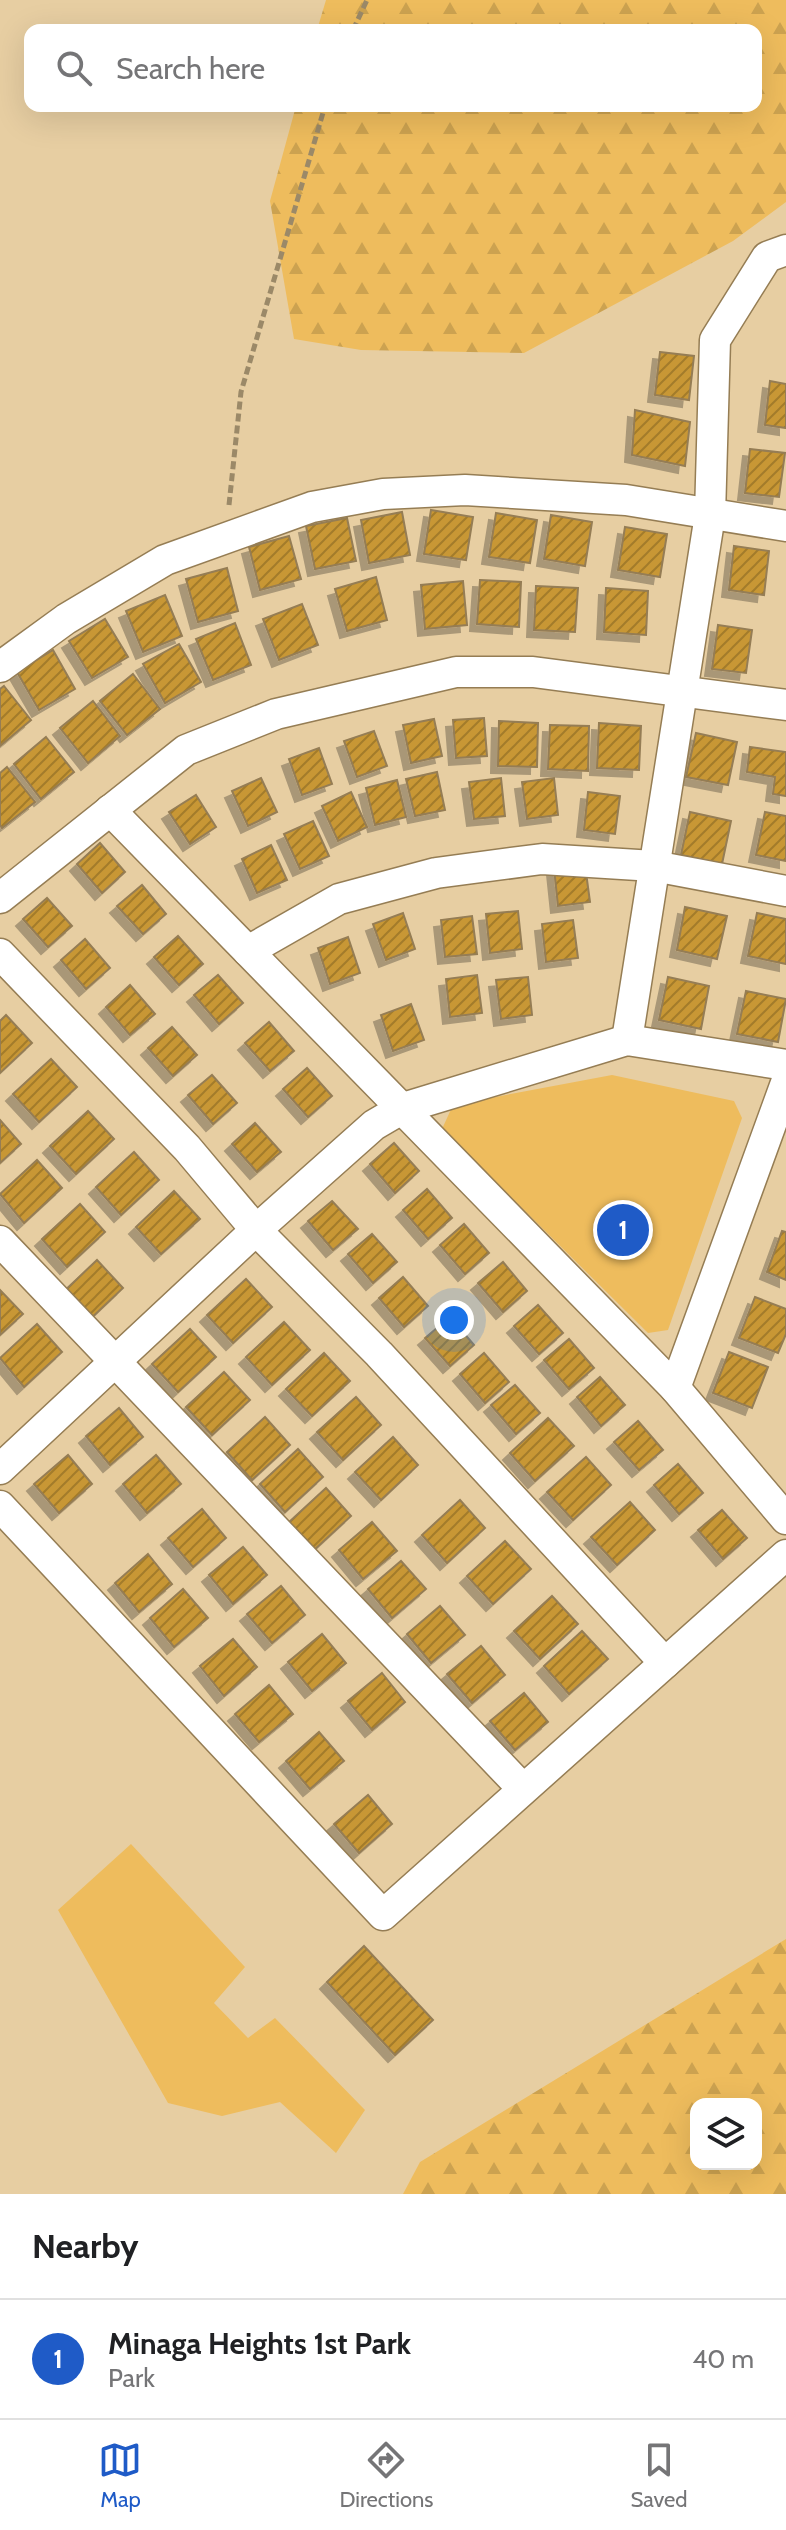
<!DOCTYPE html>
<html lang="en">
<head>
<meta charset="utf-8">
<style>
	:root { --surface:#fff; --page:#f2f2f2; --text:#202124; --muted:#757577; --line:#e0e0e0; --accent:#1f5bc7 }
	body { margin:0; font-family:Cabin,sans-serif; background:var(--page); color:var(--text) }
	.controls { position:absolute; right:24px; bottom:24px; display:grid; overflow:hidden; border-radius:16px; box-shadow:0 8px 32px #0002 }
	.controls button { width:72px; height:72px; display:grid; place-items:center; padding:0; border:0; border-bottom:2px solid var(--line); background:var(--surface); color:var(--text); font:40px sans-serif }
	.you { position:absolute; left:454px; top:1320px; width:28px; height:28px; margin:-20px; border:6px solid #fff; border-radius:50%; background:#1a73e8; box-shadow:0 0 0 12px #1a73e833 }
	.badge { display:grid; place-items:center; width:52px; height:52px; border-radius:50%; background:var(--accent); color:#fff; font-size:26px; font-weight:700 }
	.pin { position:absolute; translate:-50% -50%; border:4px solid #fff; box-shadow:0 2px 8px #0006 }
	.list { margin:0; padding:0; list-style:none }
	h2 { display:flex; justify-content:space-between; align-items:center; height:104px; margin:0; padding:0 32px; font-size:34px }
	h2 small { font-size:26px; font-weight:400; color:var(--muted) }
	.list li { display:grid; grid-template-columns:52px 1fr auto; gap:24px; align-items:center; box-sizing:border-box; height:120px; padding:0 32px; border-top:2px solid var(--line) }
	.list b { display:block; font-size:30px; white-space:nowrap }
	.list p { margin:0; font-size:26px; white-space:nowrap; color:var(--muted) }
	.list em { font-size:26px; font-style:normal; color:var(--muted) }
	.icon { flex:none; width:44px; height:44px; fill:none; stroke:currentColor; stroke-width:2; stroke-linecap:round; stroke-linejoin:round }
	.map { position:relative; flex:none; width:786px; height:2194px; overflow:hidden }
	.search { position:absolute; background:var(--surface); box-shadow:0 8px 32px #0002; left:24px; right:24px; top:24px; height:88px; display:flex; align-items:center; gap:20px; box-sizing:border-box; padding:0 28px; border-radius:16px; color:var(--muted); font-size:30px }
	.sheet { height:224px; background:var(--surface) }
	nav { display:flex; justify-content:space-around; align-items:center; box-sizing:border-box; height:112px; border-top:2px solid var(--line); background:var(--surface); font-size:22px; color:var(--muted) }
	nav a { display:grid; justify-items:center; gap:4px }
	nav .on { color:var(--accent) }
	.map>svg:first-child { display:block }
</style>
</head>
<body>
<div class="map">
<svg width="786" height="2194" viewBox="0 0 786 2194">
	<defs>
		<pattern id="forest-firs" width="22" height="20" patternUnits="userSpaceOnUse" patternTransform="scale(2)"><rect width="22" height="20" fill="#eebc5d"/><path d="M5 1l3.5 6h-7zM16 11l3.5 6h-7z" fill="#cca250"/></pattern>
		<pattern id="building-hatch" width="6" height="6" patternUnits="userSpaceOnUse" patternTransform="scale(2)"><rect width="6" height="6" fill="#c89734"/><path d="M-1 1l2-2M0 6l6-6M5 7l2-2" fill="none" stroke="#a37b2b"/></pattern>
		<filter id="shadow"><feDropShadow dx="-7" dy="7" stdDeviation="0" flood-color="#0004"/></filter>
	</defs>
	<rect width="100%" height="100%" fill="#e7cea2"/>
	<g fill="url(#forest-firs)" fill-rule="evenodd">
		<path d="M326,0H786V202L733,241L524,353L361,350L294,339L270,201L296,106H756V30H317Z"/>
		<path d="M786,1939V2194H403L420,2162ZM696,2104H756V2164H696Z"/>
	</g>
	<g fill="#eebc5d">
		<path d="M612,1075L734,1101L742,1118L668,1330L648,1333L442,1129L453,1105Z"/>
		<path d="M131,1844L245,1967L214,2003L248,2038L275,2018L365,2110L336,2153L280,2102L222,2116L168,2103L58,1910Z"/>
	</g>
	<g fill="url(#building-hatch)" stroke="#957d54" stroke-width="2" filter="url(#shadow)">
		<path d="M660,352L694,356L689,400L655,395Z"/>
		<path d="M770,381L786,384V428L765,425Z"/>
		<path d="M635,410L690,422L685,466L632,455Z"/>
		<path d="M750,449L785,453L779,497L745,493Z"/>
		<path d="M431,510L473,517L466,560L424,554Z"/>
		<path d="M402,512L410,555L369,563L361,520Z"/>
		<path d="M496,513L537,520L530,563L489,557Z"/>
		<path d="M551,515L592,522L585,566L544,559Z"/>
		<path d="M347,518L356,561L315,569L306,526Z"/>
		<path d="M625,527L667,534L660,577L618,570Z"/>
		<path d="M289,536L301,579L260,590L249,547Z"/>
		<path d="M734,546L769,551L764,595L729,590Z"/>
		<path d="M227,568L238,611L198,622L186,579Z"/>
		<path d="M376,577L387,620L347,631L335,589Z"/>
		<path d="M480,580L521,582L519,627L477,624Z"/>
		<path d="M463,581L467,625L425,629L421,585Z"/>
		<path d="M536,586L578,588L575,632L534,630Z"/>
		<path d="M606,588L648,591L646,635L604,632Z"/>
		<path d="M165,595L182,636L143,652L126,611Z"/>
		<path d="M302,604L318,645L279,660L263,619Z"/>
		<path d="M105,619L128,657L92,678L69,641Z"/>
		<path d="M235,623L251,665L213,680L196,639Z"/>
		<path d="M718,625L752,630L746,673L712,669Z"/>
		<path d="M179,644L201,682L165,703L143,664Z"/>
		<path d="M53,650L75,689L39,710L17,672Z"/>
		<path d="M133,674L160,709L127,735L100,701Z"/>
		<path d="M4,686L31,720L0,746V689Z"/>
		<path d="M93,701L120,736L88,763L60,728Z"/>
		<path d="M484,718L487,756L456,758L453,720Z"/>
		<path d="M434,719L442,756L411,763L403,725Z"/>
		<path d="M499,721L538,723L537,767L498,766Z"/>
		<path d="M599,723L641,726L639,770L597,768Z"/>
		<path d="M550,725L589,726L588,771L548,769Z"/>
		<path d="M374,731L387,766L357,777L344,741Z"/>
		<path d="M696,733L737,742L728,785L686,777Z"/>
		<path d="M46,737L74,772L41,799L14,764Z"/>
		<path d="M750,747L786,752V796L773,794L775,777L747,772Z"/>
		<path d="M319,748L332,784L302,795L289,759Z"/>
		<path d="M7,767L35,802L2,828L0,825V773Z"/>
		<path d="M437,772L445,810L415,816L406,779Z"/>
		<path d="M261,778L277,812L248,826L232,791Z"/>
		<path d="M501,778L505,816L474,819L469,782Z"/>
		<path d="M554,778L558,815L527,819L522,782Z"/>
		<path d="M397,780L406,817L375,825L366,788Z"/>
		<path d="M351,792L367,827L338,841L322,806Z"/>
		<path d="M588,792L620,796L615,834L584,830Z"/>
		<path d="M196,795L216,827L190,844L169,812Z"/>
		<path d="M690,812L731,821L722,864L681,855Z"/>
		<path d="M765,812L786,816V861L756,855Z"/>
		<path d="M313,821L329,856L300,869L284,834Z"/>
		<path d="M100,843L125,872L102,893L77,864Z"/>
		<path d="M271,845L287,880L257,893L242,859Z"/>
		<path d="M585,865L590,902L558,906L554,868Z"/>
		<path d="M142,885L166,914L143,934L117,906Z"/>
		<path d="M47,898L72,926L48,947L23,919Z"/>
		<path d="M685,907L727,916L717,959L677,950Z"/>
		<path d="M518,911L522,949L490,953L486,914Z"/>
		<path d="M403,913L415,949L386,960L373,924Z"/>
		<path d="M757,913L786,919V964L748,956Z"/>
		<path d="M472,916L477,954L445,957L441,920Z"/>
		<path d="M573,920L578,958L546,962L542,924Z"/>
		<path d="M178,936L203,964L179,985L154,957Z"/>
		<path d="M348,937L360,973L330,984L318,948Z"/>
		<path d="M85,939L110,968L86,989L61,960Z"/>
		<path d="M218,975L243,1003L219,1024L194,995Z"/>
		<path d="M477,975L482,1013L450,1017L446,979Z"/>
		<path d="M528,977L532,1015L501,1019L496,980Z"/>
		<path d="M668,977L709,986L701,1029L659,1020Z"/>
		<path d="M130,985L155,1014L130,1035L106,1007Z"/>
		<path d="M746,991L786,999L778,1042L737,1034Z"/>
		<path d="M411,1004L424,1040L393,1051L381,1015Z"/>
		<path d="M6,1015L32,1043L0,1073V1021Z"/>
		<path d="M269,1022L294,1051L270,1071L245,1043Z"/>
		<path d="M172,1027L197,1055L173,1076L148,1048Z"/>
		<path d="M51,1059L77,1087L39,1122L13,1094Z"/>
		<path d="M307,1068L332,1096L308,1117L283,1089Z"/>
		<path d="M212,1075L237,1103L213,1124L188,1095Z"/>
		<path d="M88,1111L114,1139L76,1174L50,1146Z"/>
		<path d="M0,1120L21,1144L0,1163Z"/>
		<path d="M255,1123L281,1152L257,1172L232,1144Z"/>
		<path d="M394,1143L419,1171L395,1193L370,1164Z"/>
		<path d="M134,1152L159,1180L121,1215L96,1187Z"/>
		<path d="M37,1160L62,1188L24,1223L0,1194Z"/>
		<path d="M427,1189L452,1218L428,1239L403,1210Z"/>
		<path d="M174,1191L200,1219L161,1254L136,1227Z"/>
		<path d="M332,1201L358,1229L333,1250L308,1221Z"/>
		<path d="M80,1204L105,1232L67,1267L42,1239Z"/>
		<path d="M464,1224L489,1253L465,1274L440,1245Z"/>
		<path d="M782,1231L786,1232V1280L767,1272Z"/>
		<path d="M372,1234L397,1262L373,1283L348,1254Z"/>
		<path d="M97,1260L123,1288L85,1324L59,1296Z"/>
		<path d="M503,1262L527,1291L503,1312L478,1283Z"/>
		<path d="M403,1277L428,1306L404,1327L379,1298Z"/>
		<path d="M246,1279L272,1307L233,1343L207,1315Z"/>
		<path d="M0,1290L23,1314L0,1335Z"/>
		<path d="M755,1297L786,1309V1334L778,1353L739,1338Z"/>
		<path d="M538,1305L563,1333L539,1354L514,1326Z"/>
		<path d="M450,1317L474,1345L450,1366L425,1338Z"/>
		<path d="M284,1322L310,1350L272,1385L246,1357Z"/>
		<path d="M37,1324L62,1352L24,1387L0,1358Z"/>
		<path d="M190,1329L216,1357L178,1392L152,1364Z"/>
		<path d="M569,1339L594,1368L569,1389L544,1360Z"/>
		<path d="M729,1352L768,1367L752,1408L713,1393Z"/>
		<path d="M324,1353L350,1381L312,1416L286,1389Z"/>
		<path d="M484,1353L509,1382L485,1403L460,1374Z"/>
		<path d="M224,1372L250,1400L212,1435L186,1407Z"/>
		<path d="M600,1377L625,1405L601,1426L577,1397Z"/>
		<path d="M515,1385L540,1413L516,1434L491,1405Z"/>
		<path d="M356,1397L381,1425L343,1460L317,1432Z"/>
		<path d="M119,1408L143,1437L110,1465L86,1436Z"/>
		<path d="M265,1417L290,1445L252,1480L227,1452Z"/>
		<path d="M548,1418L574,1446L535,1481L510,1453Z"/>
		<path d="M638,1421L663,1450L639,1470L614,1442Z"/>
		<path d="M393,1437L418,1465L381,1500L355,1472Z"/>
		<path d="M298,1449L323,1477L285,1512L260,1484Z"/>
		<path d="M68,1455L92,1484L59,1513L34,1484Z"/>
		<path d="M156,1455L181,1484L147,1513L123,1484Z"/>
		<path d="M586,1457L611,1485L573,1520L547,1492Z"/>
		<path d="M678,1464L703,1493L679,1514L654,1485Z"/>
		<path d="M326,1488L351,1516L313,1551L288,1523Z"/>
		<path d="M460,1500L485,1528L447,1563L422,1535Z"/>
		<path d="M630,1502L655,1530L617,1565L591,1537Z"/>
		<path d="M202,1509L226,1538L193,1567L168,1538Z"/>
		<path d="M722,1510L747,1538L723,1559L698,1530Z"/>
		<path d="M372,1522L397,1551L363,1579L339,1550Z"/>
		<path d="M505,1541L531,1569L493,1604L467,1576Z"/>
		<path d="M243,1547L267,1575L233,1604L209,1575Z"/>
		<path d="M148,1554L172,1584L139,1612L115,1583Z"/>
		<path d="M401,1561L426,1589L392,1618L368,1589Z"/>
		<path d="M281,1586L305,1615L272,1643L247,1614Z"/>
		<path d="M183,1589L208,1618L174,1647L150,1618Z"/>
		<path d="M552,1596L578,1624L540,1659L514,1631Z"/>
		<path d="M440,1606L465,1635L431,1663L407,1634Z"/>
		<path d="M582,1631L608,1659L569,1694L544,1666Z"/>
		<path d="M322,1634L346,1663L312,1691L288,1662Z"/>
		<path d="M233,1639L257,1667L224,1696L200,1666Z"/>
		<path d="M481,1646L505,1675L472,1703L447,1674Z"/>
		<path d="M382,1673L405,1702L372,1730L348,1701Z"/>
		<path d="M269,1685L293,1714L259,1742L235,1714Z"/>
		<path d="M524,1693L548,1722L515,1750L490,1721Z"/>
		<path d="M319,1732L344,1761L310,1789L286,1761Z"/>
		<path d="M368,1795L392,1824L359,1853L334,1824Z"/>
		<path d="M364,1946L433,2020L395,2055L327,1982Z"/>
	</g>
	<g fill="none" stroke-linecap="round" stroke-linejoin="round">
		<defs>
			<g id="minor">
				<path d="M0,667L66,619L165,560L312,507L383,494L465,490L626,500L786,526"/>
				<path d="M110,810L675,1388L786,1519"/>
				<path d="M0,898L186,750L276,714L456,672H533L786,705"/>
				<path d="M248,951L339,899L436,873L542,859L654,866L786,891"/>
				<path d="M0,954L187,1148L256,1230L379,1354L665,1663"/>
				<path d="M627,1040L710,515L715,340L767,257L786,250"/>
				<path d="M0,1241L523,1789"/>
				<path d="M675,1388L786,1083"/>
				<path d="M0,1469L256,1230L374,1125L403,1108L627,1040L786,1065"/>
				<path d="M0,1506L383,1915L786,1555"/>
			</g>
		</defs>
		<use href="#minor" stroke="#957d54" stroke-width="33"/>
		<g stroke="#9b8968" stroke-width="5" stroke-dasharray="8 4" stroke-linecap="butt">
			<path d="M353,30L367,0"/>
			<path d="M229,505L241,392L325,106"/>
		</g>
		<use href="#minor" stroke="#fff" stroke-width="30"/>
	</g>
</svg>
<div class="controls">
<button><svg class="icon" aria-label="layers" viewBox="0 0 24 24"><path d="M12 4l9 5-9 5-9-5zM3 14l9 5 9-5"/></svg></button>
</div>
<div class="you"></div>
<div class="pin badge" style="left:623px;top:1230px">1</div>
<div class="search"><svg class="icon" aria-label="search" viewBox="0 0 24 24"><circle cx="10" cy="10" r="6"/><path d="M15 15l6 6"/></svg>Search here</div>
</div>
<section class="sheet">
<h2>Nearby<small></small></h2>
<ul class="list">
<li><span class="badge">1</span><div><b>Minaga Heights 1st Park</b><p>Park</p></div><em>40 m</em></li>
</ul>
</section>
<nav>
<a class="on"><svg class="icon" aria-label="map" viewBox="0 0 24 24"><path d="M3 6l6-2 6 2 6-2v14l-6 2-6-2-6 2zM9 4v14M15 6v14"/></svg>Map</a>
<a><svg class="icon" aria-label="directions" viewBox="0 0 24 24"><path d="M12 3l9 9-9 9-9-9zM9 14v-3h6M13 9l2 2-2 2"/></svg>Directions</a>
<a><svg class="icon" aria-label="saved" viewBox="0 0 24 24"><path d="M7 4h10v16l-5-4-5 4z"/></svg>Saved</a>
</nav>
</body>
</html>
